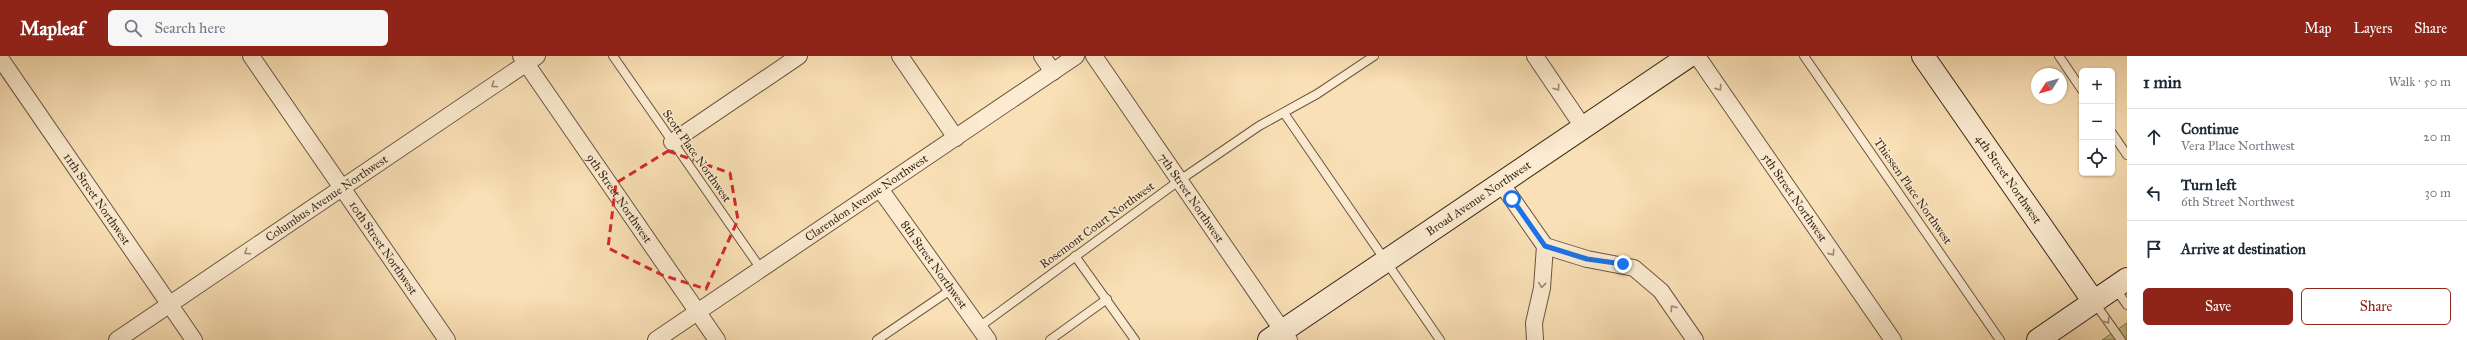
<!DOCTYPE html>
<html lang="en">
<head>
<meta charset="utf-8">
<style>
	:root { --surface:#fff; --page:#f6f6f7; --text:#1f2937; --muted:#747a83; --line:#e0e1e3; --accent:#8f2418 }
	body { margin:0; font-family:"IM FELL Great Primer",serif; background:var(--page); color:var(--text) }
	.controls { position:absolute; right:12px; top:12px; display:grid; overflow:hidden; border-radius:6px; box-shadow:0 1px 3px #0004 }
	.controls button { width:36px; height:36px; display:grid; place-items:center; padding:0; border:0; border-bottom:1px solid var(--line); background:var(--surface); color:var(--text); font:20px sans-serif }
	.compass { position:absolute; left:2031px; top:12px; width:36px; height:36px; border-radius:50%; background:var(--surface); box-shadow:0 1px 3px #0004; rotate:233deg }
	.stop { position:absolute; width:12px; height:12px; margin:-9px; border:3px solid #1a73e8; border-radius:50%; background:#fff }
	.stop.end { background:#1a73e8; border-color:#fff; box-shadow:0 1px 4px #0008 }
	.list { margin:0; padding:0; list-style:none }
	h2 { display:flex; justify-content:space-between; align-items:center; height:52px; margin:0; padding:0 16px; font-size:17px }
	h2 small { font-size:13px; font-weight:400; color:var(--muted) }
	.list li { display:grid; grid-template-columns:26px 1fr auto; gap:12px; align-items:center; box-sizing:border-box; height:56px; padding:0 16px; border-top:1px solid var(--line) }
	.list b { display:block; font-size:15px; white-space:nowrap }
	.list p { margin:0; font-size:13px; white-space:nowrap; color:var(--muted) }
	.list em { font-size:13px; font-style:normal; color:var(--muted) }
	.actions { display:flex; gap:8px; padding:12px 16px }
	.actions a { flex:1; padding:9px 0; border:1px solid var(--accent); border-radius:6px; text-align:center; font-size:14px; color:var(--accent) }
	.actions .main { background:var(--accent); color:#fff }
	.icon { flex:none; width:22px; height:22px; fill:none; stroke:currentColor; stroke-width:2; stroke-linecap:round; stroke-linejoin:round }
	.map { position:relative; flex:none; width:2127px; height:284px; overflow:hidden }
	header { display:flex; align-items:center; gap:24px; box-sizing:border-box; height:56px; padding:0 20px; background:var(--accent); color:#fff }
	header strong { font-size:19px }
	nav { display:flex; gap:22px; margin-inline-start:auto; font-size:14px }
	.search { width:280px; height:36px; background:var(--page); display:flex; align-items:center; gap:10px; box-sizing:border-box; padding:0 14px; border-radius:6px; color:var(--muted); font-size:15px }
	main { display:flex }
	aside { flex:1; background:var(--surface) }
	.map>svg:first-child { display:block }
</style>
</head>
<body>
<header>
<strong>Mapleaf</strong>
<div class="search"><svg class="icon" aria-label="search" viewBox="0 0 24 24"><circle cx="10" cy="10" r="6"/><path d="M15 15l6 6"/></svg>Search here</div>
<nav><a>Map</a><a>Layers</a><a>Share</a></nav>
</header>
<main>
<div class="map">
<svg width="2127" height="284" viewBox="0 0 2127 284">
	<rect width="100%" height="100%" fill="#fae0b6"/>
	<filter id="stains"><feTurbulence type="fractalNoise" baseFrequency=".005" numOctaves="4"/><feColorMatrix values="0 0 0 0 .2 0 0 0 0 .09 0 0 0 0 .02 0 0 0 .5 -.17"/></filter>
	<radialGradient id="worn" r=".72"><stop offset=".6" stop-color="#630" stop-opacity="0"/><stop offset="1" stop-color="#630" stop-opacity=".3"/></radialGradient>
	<path fill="#c6c088" stroke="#807452" d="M2127,267V284H2102Z"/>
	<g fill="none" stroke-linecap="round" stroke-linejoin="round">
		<defs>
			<g id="lane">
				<path d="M613,0L761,213"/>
				<path d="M1804,0L2000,284"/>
				<path d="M2059,0L2082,34"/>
				<path d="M1284,57L1440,284"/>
				<path d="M2112,77L2127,99"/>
				<path d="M1075,200L1135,284"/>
				<path d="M2115,232L2127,249"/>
				<path d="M2094,246L2121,284"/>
				<path d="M979,271L1180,124L1259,70L1317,38L1374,0"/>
				<path d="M877,284L952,233"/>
				<path d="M1050,284L1107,243"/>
			</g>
			<g id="street">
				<path id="s1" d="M251,0L447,284"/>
				<path id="s2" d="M521,0L717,284"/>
				<path d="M900,0L956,82"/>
				<path d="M1042,0L1053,16"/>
				<path id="s3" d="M1094,0L1289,284"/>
				<path d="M1535,0L1583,71"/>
				<path id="s4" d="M1697,0L1893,284"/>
				<path id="s5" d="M0,2L194,284"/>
				<path d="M672,86L799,0"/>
				<path d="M1501,127L1545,190L1542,232L1534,267L1535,284"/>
				<path id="s6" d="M880,133L988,284"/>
				<path d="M1545,190L1587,203L1634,212L1661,235L1695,284"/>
				<path id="s7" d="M117,284L537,0"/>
				<path id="s8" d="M656,284L1076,0"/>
			</g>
			<g id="secondary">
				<path id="s9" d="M1923,0L2094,246"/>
				<path id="s10" d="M1269,284L1689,0"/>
				<path d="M2038,284L2127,223"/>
			</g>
		</defs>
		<use href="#lane" stroke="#6a5742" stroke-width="10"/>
		<use href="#street" stroke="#6a5742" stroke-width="18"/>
		<use href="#secondary" stroke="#3a291b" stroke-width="24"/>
		<use href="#lane" stroke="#fcebd0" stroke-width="8"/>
		<use href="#street" stroke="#fcebd0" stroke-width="16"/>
		<use href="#secondary" stroke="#fcebd0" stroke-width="22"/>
	</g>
	<defs><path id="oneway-chevron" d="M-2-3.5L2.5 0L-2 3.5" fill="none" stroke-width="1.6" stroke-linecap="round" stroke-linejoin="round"/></defs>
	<g stroke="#9b8a76">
		<use href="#oneway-chevron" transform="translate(494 29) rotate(146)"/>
		<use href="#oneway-chevron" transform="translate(1557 32) rotate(56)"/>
		<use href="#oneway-chevron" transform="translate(1719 32) rotate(55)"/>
		<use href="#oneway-chevron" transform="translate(247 196) rotate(146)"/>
		<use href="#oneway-chevron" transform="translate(1832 197) rotate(55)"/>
		<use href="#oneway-chevron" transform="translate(1542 229) rotate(96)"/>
		<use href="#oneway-chevron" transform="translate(1673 252) rotate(-125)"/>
		<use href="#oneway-chevron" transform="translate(2107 265) rotate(55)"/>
	</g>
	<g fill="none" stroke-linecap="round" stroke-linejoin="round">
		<path stroke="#1a73e8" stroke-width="5" d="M1512,143L1545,190L1587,203L1623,208"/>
	</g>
	<path fill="none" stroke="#d62828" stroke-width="3" stroke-dasharray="8 5" stroke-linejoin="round" d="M668,95L730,117L738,164L706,233L662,219L608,192L616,127Z"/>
	<g text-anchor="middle" stroke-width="3" stroke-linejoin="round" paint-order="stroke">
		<g font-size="12" fill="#3a291b" stroke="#fcebd0">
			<text transform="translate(697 100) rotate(55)" y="4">Scott Place Northwest</text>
			<text dy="4" stroke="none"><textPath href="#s9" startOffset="150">4th Street Northwest</textPath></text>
			<text transform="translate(1913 135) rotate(55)" y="4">Thiessen Place Northwest</text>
			<text dy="4" stroke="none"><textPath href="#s7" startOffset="253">Columbus Avenue Northwest</textPath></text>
			<text dy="4" stroke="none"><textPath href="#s2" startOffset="173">9th Street Northwest</textPath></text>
			<text dy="4" stroke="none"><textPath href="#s8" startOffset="254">Clarendon Avenue Northwest</textPath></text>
			<text dy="4" stroke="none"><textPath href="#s3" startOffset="172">7th Street Northwest</textPath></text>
			<text dy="4" stroke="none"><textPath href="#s10" startOffset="253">Broad Avenue Northwest</textPath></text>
			<text dy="4" stroke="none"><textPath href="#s4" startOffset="172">5th Street Northwest</textPath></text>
			<text dy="4" stroke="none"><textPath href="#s5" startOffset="171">11th Street Northwest</textPath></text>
			<text transform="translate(1097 169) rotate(-36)" y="4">Rosemont Court Northwest</text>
			<text dy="4" stroke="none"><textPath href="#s1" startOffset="233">10th Street Northwest</textPath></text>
			<text dy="4" stroke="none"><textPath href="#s6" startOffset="93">8th Street Northwest</textPath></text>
		</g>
	</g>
	<rect width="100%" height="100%" filter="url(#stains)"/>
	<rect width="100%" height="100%" fill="url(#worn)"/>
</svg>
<div class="controls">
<button>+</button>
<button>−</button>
<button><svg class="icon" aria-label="locate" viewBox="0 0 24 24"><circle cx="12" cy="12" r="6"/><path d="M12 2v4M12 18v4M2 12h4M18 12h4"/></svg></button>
</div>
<svg class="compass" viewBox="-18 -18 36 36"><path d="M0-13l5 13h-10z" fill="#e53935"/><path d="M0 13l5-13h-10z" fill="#747a83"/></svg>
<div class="stop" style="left:1512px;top:143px"></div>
<div class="stop end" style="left:1623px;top:208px"></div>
</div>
<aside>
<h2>1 min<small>Walk · 50 m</small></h2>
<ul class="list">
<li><svg class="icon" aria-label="ahead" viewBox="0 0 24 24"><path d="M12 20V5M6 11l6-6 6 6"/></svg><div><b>Continue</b><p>Vera Place Northwest</p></div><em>20 m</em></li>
<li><svg class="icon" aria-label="left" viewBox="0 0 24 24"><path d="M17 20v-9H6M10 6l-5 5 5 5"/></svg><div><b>Turn left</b><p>6th Street Northwest</p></div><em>30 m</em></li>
<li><svg class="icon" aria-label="arrive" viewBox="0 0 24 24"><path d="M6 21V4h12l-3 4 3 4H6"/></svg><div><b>Arrive at destination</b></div></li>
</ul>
<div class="actions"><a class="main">Save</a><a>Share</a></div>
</aside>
</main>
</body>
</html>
